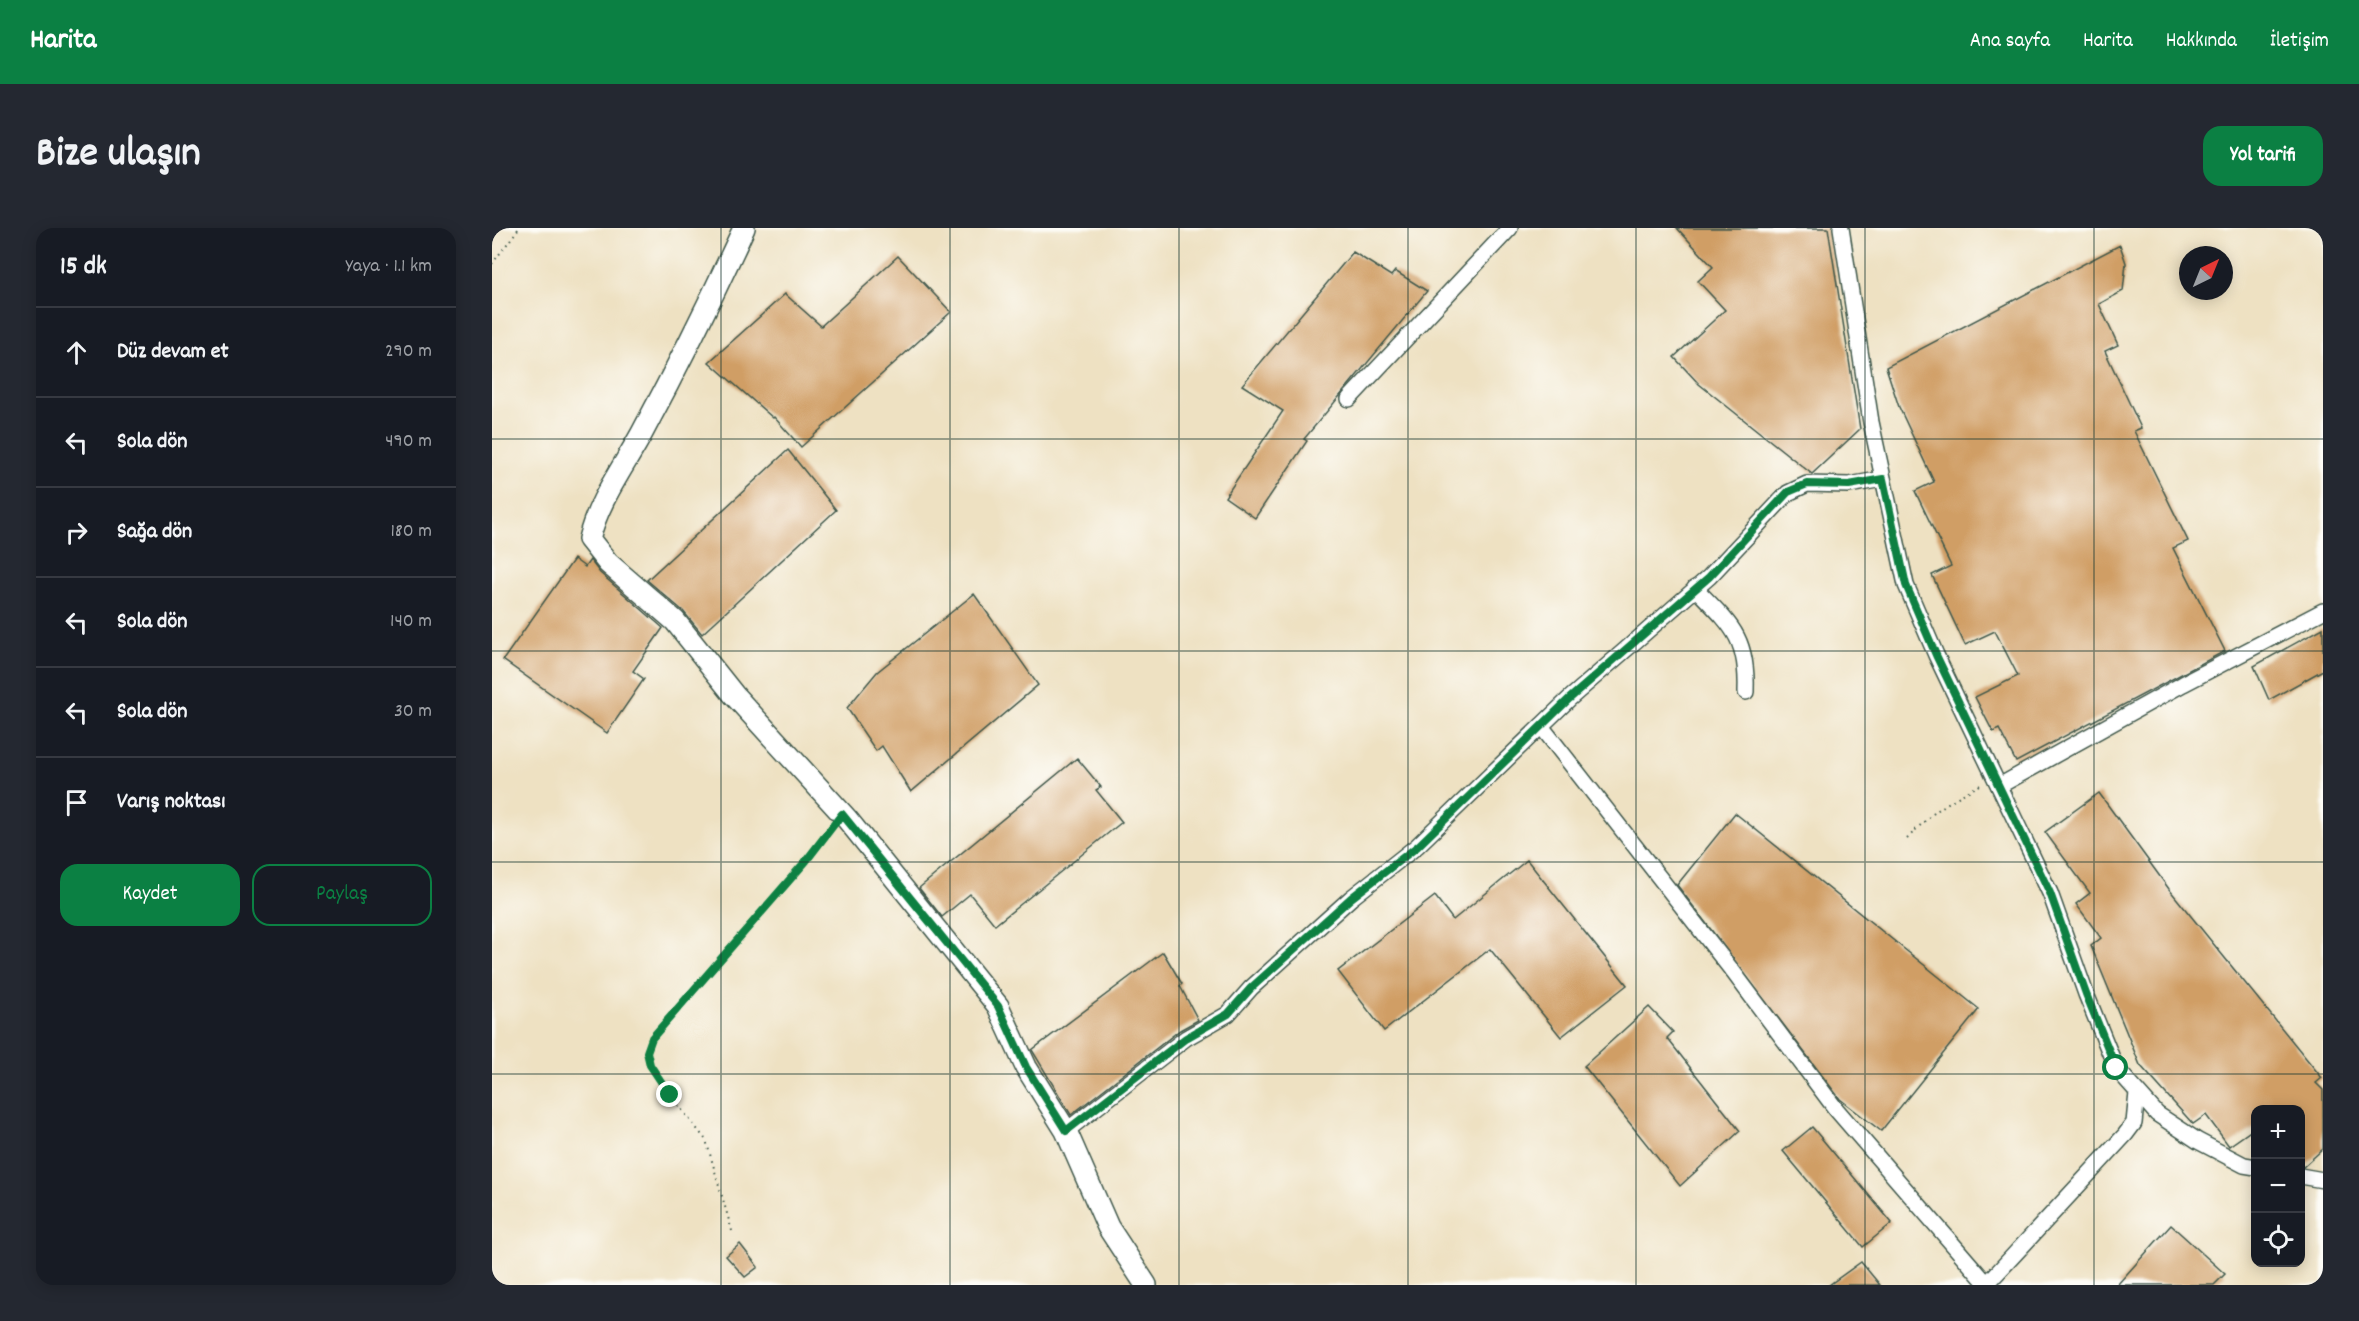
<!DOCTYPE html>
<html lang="tr">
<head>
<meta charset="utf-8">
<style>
	:root { --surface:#171b24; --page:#242831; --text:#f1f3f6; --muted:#9ea1a6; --line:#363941; --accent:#0b8043 }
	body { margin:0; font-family:Dekko,sans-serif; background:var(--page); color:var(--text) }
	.controls { position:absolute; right:18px; bottom:18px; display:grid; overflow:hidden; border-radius:12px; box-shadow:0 3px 15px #0003 }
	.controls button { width:54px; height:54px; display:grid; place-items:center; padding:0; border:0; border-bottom:2px solid var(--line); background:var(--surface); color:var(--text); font:30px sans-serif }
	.compass { position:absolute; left:1687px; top:18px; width:54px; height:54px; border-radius:50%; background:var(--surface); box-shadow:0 3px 15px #0003; rotate:43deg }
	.stop { position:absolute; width:18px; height:18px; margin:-14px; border:4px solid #0b8043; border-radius:50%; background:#fff }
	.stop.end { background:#0b8043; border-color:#fff; box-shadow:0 2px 6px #0008 }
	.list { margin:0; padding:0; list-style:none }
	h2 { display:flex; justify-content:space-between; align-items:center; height:78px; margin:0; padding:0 24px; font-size:26px }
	h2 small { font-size:20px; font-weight:400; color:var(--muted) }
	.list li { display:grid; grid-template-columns:39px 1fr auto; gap:18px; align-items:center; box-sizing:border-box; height:90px; padding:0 24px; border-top:2px solid var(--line) }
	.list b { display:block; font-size:22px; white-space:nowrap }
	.list em { font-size:20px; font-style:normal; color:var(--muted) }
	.actions { display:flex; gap:12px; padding:18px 24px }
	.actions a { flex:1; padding:14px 0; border:2px solid var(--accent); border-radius:18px; text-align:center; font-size:21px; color:var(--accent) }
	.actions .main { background:var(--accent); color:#fff }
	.icon { flex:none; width:33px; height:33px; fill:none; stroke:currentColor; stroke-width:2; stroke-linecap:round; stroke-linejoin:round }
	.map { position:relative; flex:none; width:1831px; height:1057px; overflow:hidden; border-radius:18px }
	header { display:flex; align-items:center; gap:36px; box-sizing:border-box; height:84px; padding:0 30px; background:var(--accent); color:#fff }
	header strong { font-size:28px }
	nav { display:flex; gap:33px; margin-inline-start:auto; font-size:21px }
	.intro { display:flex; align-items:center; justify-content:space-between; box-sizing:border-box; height:144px; padding:0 36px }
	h1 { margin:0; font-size:42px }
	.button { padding:15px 27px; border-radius:18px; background:var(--accent); color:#fff; font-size:21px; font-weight:700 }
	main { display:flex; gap:36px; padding:0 36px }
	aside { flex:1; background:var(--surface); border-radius:18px; box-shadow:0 3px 15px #0003 }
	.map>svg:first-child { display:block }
</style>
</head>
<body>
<header>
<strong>Harita</strong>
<nav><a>Ana sayfa</a><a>Harita</a><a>Hakkında</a><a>İletişim</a></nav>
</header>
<div class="intro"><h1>Bize ulaşın</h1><a class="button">Yol tarifi</a></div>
<main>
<aside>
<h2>15 dk<small>Yaya · 1.1 km</small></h2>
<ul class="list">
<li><svg class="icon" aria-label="ahead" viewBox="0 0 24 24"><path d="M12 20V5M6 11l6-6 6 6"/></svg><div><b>Düz devam et</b></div><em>290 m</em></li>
<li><svg class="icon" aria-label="left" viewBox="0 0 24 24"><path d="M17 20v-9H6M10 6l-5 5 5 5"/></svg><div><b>Sola dön</b></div><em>490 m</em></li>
<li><svg class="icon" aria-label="right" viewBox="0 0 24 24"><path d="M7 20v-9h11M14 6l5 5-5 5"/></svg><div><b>Sağa dön</b></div><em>180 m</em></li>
<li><svg class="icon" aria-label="left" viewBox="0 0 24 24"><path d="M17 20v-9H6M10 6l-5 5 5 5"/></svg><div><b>Sola dön</b></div><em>140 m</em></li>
<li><svg class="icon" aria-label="left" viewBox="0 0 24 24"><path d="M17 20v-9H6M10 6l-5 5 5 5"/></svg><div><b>Sola dön</b></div><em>30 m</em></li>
<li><svg class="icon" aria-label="arrive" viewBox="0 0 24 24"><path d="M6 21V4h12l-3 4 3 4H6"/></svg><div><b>Varış noktası</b></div></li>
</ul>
<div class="actions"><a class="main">Kaydet</a><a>Paylaş</a></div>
</aside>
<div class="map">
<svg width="1831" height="1057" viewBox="0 0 1831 1057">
	<rect width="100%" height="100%" fill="#fdfcf7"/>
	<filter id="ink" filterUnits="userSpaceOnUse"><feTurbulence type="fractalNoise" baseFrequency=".0167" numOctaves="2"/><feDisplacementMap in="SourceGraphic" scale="12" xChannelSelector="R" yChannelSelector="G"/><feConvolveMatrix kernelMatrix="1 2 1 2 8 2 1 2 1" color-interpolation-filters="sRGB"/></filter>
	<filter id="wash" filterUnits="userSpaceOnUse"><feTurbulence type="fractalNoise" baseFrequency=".008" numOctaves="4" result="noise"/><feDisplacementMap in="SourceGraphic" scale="24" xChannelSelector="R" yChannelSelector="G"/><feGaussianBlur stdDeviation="1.35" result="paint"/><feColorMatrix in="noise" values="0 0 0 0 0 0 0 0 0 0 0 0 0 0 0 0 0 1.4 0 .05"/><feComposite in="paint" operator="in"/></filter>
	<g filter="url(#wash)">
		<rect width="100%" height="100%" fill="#eee1c2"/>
		<g id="blocks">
			<g fill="#d09e65">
				<path d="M1185,0H1336L1368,201L1320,246L1207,156L1182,129L1233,82L1206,53L1221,39Z"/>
				<path d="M1628,17L1634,35L1631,63L1607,76L1626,117L1613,123L1649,200L1642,203L1696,313L1681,320L1733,423L1524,534L1507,501L1501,504L1483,469L1526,448L1503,403L1473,417L1440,347L1459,338L1423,263L1442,254L1407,179L1394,139Z"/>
				<path d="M861,24L899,48L903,43L935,63L812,211L815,213L763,290L733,269L791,183L750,157Z"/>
				<path d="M406,28L459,84L309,219L282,189L281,190L217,134L293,66L329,98Z"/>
				<path d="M296,222L344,282L210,406L191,383L155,352Z"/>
				<path d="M82,331L93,339L98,332L108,345L171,400L141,443L152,451L115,505L11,432Z"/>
				<path d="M482,366L546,457L419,564L390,518L384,523L355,480L385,444Z"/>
				<path d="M1831,400V442L1777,472L1762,438Z"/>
				<path d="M585,530L609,559L604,562L630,594L503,697L478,666L450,689L427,660Z"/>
				<path d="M1607,565L1677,661L1830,850L1824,855L1831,862V921L1811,939L1809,938V882H1764V899L1737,918L1714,887L1701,896L1648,837L1599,718L1609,710L1584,676L1598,665L1553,604Z"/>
				<path d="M1243,585L1487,781L1389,903L1348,871L1185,657Z"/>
				<path d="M1035,632L1135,757L1069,809L998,721L892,803L846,743L943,668L961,692Z"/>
				<path d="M671,724L690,756L688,758L706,792L688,802L579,887L540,822Z"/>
				<path d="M1157,779L1181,804L1175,810L1248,903L1188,958L1092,838Z"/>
				<path d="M1320,899L1400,995L1371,1019L1291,923Z"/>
				<path d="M1679,997L1733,1046L1722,1057H1625Z"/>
				<path d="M248,1016L266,1039L253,1049L234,1028Z"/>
				<path d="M1369,1034L1388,1057H1337Z"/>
			</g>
		</g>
	</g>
	<g filter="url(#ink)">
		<use href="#blocks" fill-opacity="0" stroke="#3e5649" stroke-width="1.5"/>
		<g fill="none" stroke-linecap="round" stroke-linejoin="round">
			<defs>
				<g id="street">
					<path d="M1349,0L1379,194L1414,357L1444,427L1558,665L1594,766L1624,840L1665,886L1706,913L1752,937L1764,939"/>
					<path d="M857,171L1018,0"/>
					<path d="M1203,360C1239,397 1256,409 1254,464"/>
					<path d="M1049,498L1242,745L1343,880L1495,1056"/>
					<path d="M1507,558L1691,456L1831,383"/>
					<path d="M574,903L694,810L736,786L759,760L859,670L925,618L1077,471L1217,349L1296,265L1315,256L1357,257L1391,251"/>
					<path d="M1808,948L1831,952"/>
					<path d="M1494,1057L1633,907L1642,895L1645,865"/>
				</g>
				<path id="secondary" d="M252,0C220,70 186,138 150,205C131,240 106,273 97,311L116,335L183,393L242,467L355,591L506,778L534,839L574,903L616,999L654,1057"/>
			</defs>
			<use href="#street" stroke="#3e5649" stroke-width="18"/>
			<use href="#secondary" stroke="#3e5649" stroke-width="24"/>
			<g stroke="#3e5649" stroke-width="2" stroke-dasharray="1.5 4.5" stroke-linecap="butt">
				<path d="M0,36L27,0"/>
				<path d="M1415,611C1441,583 1455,574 1490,556"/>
				<path d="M240,1003L214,912L178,867L158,837L155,824L160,810L314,633L339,600"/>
			</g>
			<use href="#street" stroke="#fff" stroke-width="15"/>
			<use href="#secondary" stroke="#fff" stroke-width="21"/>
		</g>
	</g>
	<g fill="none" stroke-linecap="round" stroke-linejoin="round" filter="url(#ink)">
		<path stroke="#0b8043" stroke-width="8" d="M178,867L158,837L155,824L160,810L314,633L350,586L506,778L534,839L574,903L694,810L736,786L759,760L859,670L926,618L1077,471L1217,349L1296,264L1315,256L1357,257L1391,251L1414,357L1444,427L1558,665L1594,766L1624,840"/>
	</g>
	<path fill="none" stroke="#1f3d34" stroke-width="1.5" stroke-opacity="0.55" d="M229,0V1057M458,0V1057M687,0V1057M916,0V1057M1144,0V1057M1373,0V1057M1602,0V1057M0,211H1831M0,423H1831M0,634H1831M0,846H1831"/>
</svg>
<div class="controls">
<button>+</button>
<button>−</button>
<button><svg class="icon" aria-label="locate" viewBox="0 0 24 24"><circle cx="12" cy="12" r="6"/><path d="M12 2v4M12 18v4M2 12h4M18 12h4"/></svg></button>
</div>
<svg class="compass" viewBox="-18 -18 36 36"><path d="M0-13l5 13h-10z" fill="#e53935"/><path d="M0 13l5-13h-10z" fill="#9ea1a6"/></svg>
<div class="stop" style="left:1624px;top:840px"></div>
<div class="stop end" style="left:178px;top:867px"></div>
</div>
</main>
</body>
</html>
